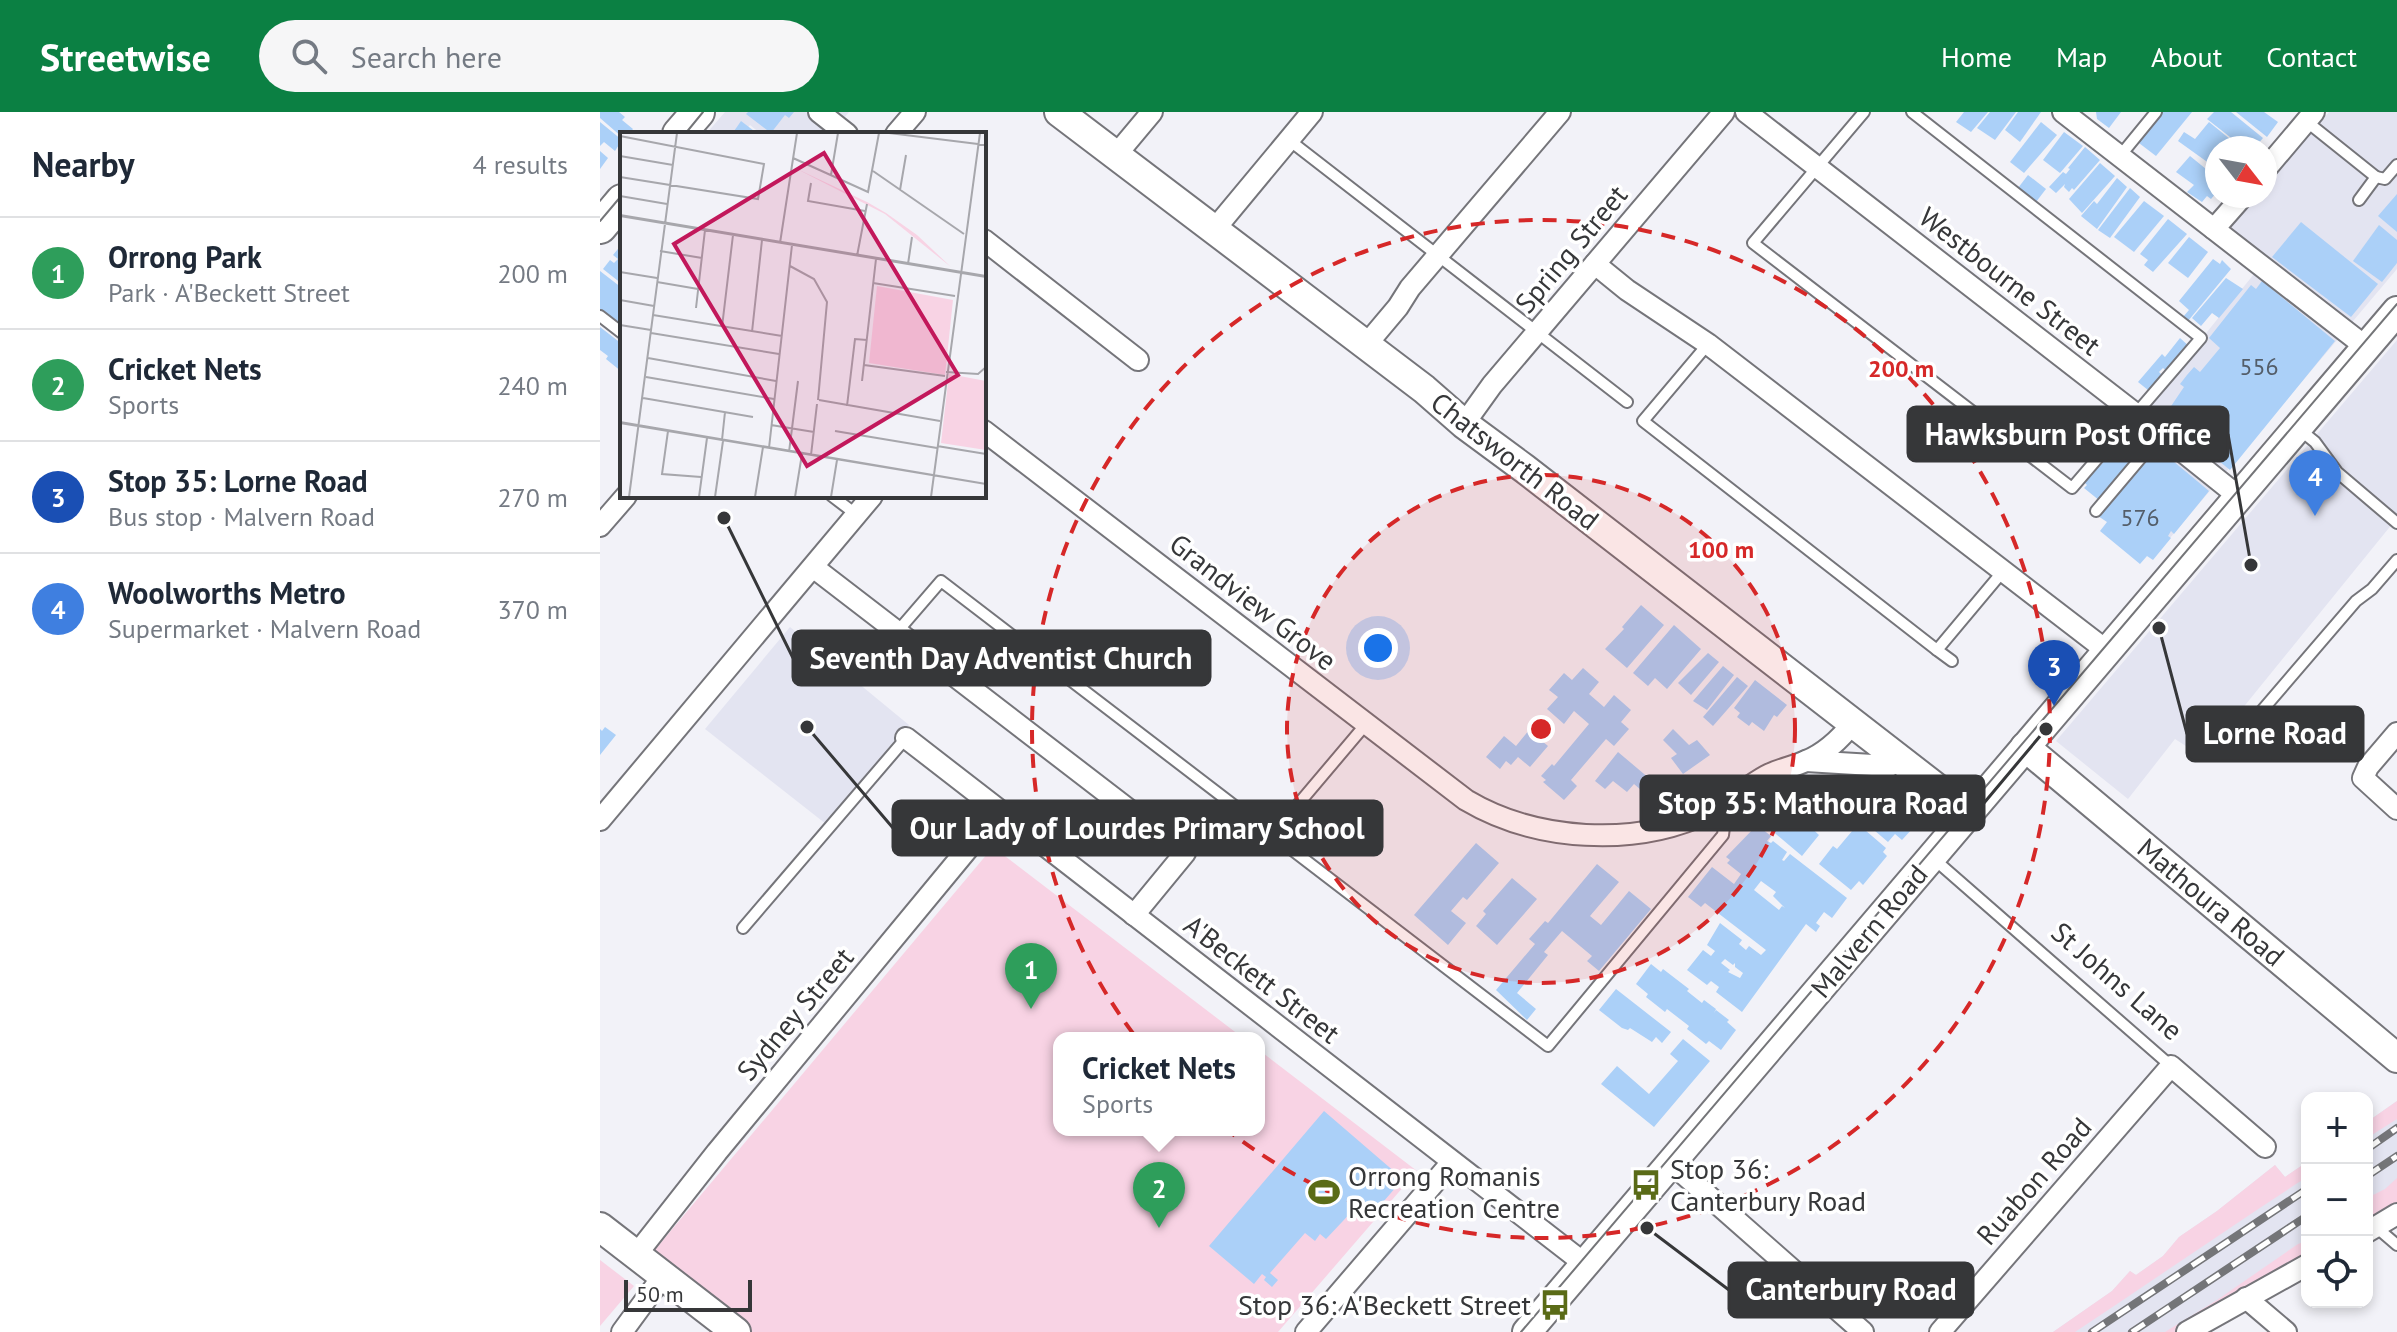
<!DOCTYPE html>
<html lang="en">
<head>
<meta charset="utf-8">
<style>
	:root { --surface:#fff; --page:#f6f6f7; --text:#1f2937; --muted:#747a83; --line:#e0e1e3; --accent:#0b8043 }
	body { margin:0; font-family:"PT Sans",sans-serif; background:var(--page); color:var(--text) }
	.controls { position:absolute; right:24px; bottom:24px; display:grid; overflow:hidden; border-radius:16px; box-shadow:0 4px 12px #0003 }
	.controls button { width:72px; height:72px; display:grid; place-items:center; padding:0; border:0; border-bottom:2px solid var(--line); background:var(--surface); color:var(--text); font:40px sans-serif }
	.compass { position:absolute; left:1605px; top:24px; width:72px; height:72px; border-radius:50%; background:var(--surface); box-shadow:0 4px 12px #0003; rotate:121deg }
	.scale { position:absolute; left:24px; bottom:20px; width:128px; box-sizing:border-box; padding-left:8px; border:4px solid #363739; border-top:0; font-size:22px; line-height:28px; white-space:nowrap; color:#363739; -webkit-text-stroke:6px #fff; paint-order:stroke }
	.you { position:absolute; left:778px; top:536px; width:28px; height:28px; margin:-20px; border:6px solid #fff; border-radius:50%; background:#1a73e8; box-shadow:0 0 0 12px #1a73e833 }
	.badge { display:grid; place-items:center; width:52px; height:52px; border-radius:50%; background:var(--accent); color:#fff; font-size:26px; font-weight:700 }
	.pin { position:absolute; translate:-50% -66px; filter:drop-shadow(0 2px 4px #0008) }
	.pin::after { content:''; position:absolute; top:42px; width:28px; height:24px; background:inherit; clip-path:polygon(0 0,100% 0,50% 100%) }
	.popup { position:absolute; left:453px; top:920px; width:212px; height:104px; box-sizing:border-box; display:grid; place-content:center; border-radius:16px; background:var(--surface); filter:drop-shadow(0 2px 6px #0005); font-size:26px; white-space:nowrap; color:var(--muted) }
	.popup b { font-size:30px; color:var(--text) }
	.popup::after { content:''; position:absolute; left:50%; top:100%; margin-left:-16px; border:16px solid transparent; border-top-color:var(--surface) }
	.list { margin:0; padding:0; list-style:none }
	h2 { display:flex; justify-content:space-between; align-items:center; height:104px; margin:0; padding:0 32px; font-size:34px }
	h2 small { font-size:26px; font-weight:400; color:var(--muted) }
	.list li { display:grid; grid-template-columns:52px 1fr auto; gap:24px; align-items:center; box-sizing:border-box; height:112px; padding:0 32px; border-top:2px solid var(--line) }
	.list b { display:block; font-size:30px; white-space:nowrap }
	.list p { margin:0; font-size:26px; white-space:nowrap; color:var(--muted) }
	.list em { font-size:26px; font-style:normal; color:var(--muted) }
	.icon { flex:none; width:44px; height:44px; fill:none; stroke:currentColor; stroke-width:2; stroke-linecap:round; stroke-linejoin:round }
	.map { position:relative; flex:none; width:1797px; height:1220px; overflow:hidden }
	header { display:flex; align-items:center; gap:48px; box-sizing:border-box; height:112px; padding:0 40px; background:var(--accent); color:#fff }
	header strong { font-size:38px }
	nav { display:flex; gap:44px; margin-inline-start:auto; font-size:28px }
	.search { width:560px; height:72px; background:var(--page); display:flex; align-items:center; gap:20px; box-sizing:border-box; padding:0 28px; border-radius:44px; color:var(--muted); font-size:30px }
	main { display:flex }
	aside { flex:1; background:var(--surface) }
	.map>svg:first-child { display:block }
</style>
</head>
<body>
<header>
<strong>Streetwise</strong>
<div class="search"><svg class="icon" aria-label="search" viewBox="0 0 24 24"><circle cx="10" cy="10" r="6"/><path d="M15 15l6 6"/></svg>Search here</div>
<nav><a>Home</a><a>Map</a><a>About</a><a>Contact</a></nav>
</header>
<main>
<aside>
<h2>Nearby<small>4 results</small></h2>
<ul class="list">
<li><span class="badge" style="background:#2e9e5b">1</span><div><b>Orrong Park</b><p>Park · A'Beckett Street</p></div><em>200 m</em></li>
<li><span class="badge" style="background:#2e9e5b">2</span><div><b>Cricket Nets</b><p>Sports</p></div><em>240 m</em></li>
<li><span class="badge" style="background:#1a4fb4">3</span><div><b>Stop 35: Lorne Road</b><p>Bus stop · Malvern Road</p></div><em>270 m</em></li>
<li><span class="badge" style="background:#3f7fe0">4</span><div><b>Woolworths Metro</b><p>Supermarket · Malvern Road</p></div><em>370 m</em></li>
</ul>
</aside>
<div class="map">
<svg width="1797" height="1220" viewBox="0 0 1797 1220">
	<rect width="100%" height="100%" fill="#f2f2f8"/>
	<g fill="#e3e4f1">
		<path d="M125,0H249L231,22H161L150,13L142,22H106Z"/>
		<path d="M1729,0H1797V157L1565,432L1504,386L1564,311L1547,294L1667,146L1627,114L1654,84H1665V72Z"/>
		<path d="M1797,228V406L1603,645L1575,627L1528,687L1456,629Z"/>
		<path d="M190,515L309,613L226,712L105,617Z"/>
		<path d="M1797,989V1093L1767,1112V1010Z"/>
		<path d="M1707,1050V1145L1574,1220H1453L1512,1179L1530,1159L1536,1163L1563,1144L1579,1125L1617,1099L1675,1053L1685,1065Z"/>
	</g>
	<g fill="#f8d3e4">
		<path d="M393,735L643,926H459V1018H659V938L817,1059L678,1220H138L48,1146Z"/>
		<path d="M1797,989V1007L1767,1026V1010Z"/>
		<path d="M1707,1050V1065C1630,1115 1552,1169 1475,1220H1453L1512,1179L1530,1159L1536,1163L1563,1144L1579,1125L1617,1099L1675,1053L1685,1065Z"/>
		<path d="M1797,1066V1093L1767,1112V1086L1785,1077Z"/>
		<path d="M1707,1129V1145L1574,1220H1565L1617,1188L1698,1132Z"/>
		<path d="M0,1148L34,1174L0,1214Z"/>
	</g>
	<g fill="#abd0f8" fill-rule="evenodd">
		<path d="M0,0H19L25,5L22,8L33,17L29,22H22V25L0,6Z"/>
		<path d="M148,0H194L189,6L185,3L171,21L146,2Z"/>
		<path d="M1364,0H1388L1371,20L1356,10Z"/>
		<path d="M1390,0H1416L1395,28L1377,16Z"/>
		<path d="M1418,0H1441L1420,30L1405,18Z"/>
		<path d="M1496,0H1521L1509,16L1497,7Z"/>
		<path d="M1560,0H1592L1556,44L1535,28Z"/>
		<path d="M1614,0H1631L1663,26L1657,33L1653,31L1650,36H1644L1607,7Z"/>
		<path d="M1636,0H1664L1678,10L1667,25Z"/>
		<path d="M141,9L158,22H132Z"/>
		<path d="M0,10L22,28L15,39L4,30L0,34Z"/>
		<path d="M1441,10L1457,23L1424,61L1410,50Z"/>
		<path d="M1609,10L1641,36H1617V57L1578,29L1584,20L1595,27Z"/>
		<path d="M1464,20L1483,34L1460,61L1443,48Z"/>
		<path d="M1485,35L1500,48L1474,78L1472,76L1469,80L1464,75L1465,72L1456,81L1449,75L1463,60L1466,62L1470,57L1468,56Z"/>
		<path d="M0,39L8,46L0,57Z"/>
		<path d="M1590,44L1617,66V80L1611,87L1607,84L1602,90L1587,80L1594,73L1576,60Z"/>
		<path d="M1500,51L1515,64L1482,101L1469,87Z"/>
		<path d="M1428,63L1446,77L1436,90L1418,76Z"/>
		<path d="M1517,66L1527,75L1497,117L1481,104L1494,89L1497,92Z"/>
		<path d="M1530,76L1540,85L1510,126L1498,118Z"/>
		<path d="M1797,82V120L1778,104Z"/>
		<path d="M1544,89L1564,104L1534,140L1514,125Z"/>
		<path d="M1568,107L1587,122L1553,160L1544,153L1548,148L1540,142Z"/>
		<path d="M1701,110L1778,172L1751,205L1672,145Z"/>
		<path d="M1779,113L1797,128V151L1782,170L1753,149Z"/>
		<path d="M1589,125L1608,140L1588,166L1568,151Z"/>
		<path d="M22,132V172L3,157L10,148L14,151L18,147L13,143Z"/>
		<path d="M1613,147L1620,152L1622,148L1631,157L1588,209L1583,205L1589,198L1579,189Z"/>
		<path d="M0,159L22,176V214L0,197Z"/>
		<path d="M1626,166L1643,177L1619,206L1612,201L1601,214L1592,206Z"/>
		<path d="M1662,169L1735,229L1630,358L1576,314L1579,310L1567,300L1584,275L1580,272L1587,263L1594,255L1600,260L1620,236L1609,226L1651,173L1656,177Z"/>
		<path d="M0,215L22,232V260L6,247L8,244L0,238Z"/>
		<path d="M1580,226L1590,235L1568,260L1563,256L1559,260L1562,263L1548,278L1538,270L1562,242L1565,245Z"/>
		<path d="M1522,331L1532,339L1529,343L1532,346L1500,389L1484,376L1487,373L1484,370Z"/>
		<path d="M1555,334L1609,379L1574,422L1571,419L1568,424L1571,426L1553,448L1547,444L1540,452L1500,419L1507,410L1498,404Z"/>
		<path d="M1041,493L1064,513L1027,556L1005,537L1024,517L1022,515Z"/>
		<path d="M1074,513L1101,537L1067,577L1055,566L1048,574L1033,561Z"/>
		<path d="M1108,541L1119,550L1091,583L1078,571Z"/>
		<path d="M1123,554L1134,563L1107,598L1093,589Z"/>
		<path d="M983,556L999,570L989,582L1004,595L1014,583L1031,598L1021,610L1029,617L1014,634L1006,627L971,668L977,674L964,688L943,670L946,668L941,664L952,652L954,654L989,612L974,599L964,612L947,597L958,585L949,578L964,561L972,568Z"/>
		<path d="M1137,565L1148,574L1113,614L1103,605Z"/>
		<path d="M1155,568L1187,593L1177,605L1174,603L1164,619L1152,610L1149,614L1137,605L1140,601L1134,596Z"/>
		<path d="M5,615L16,623L0,643V617L2,619Z"/>
		<path d="M1073,617L1089,633L1097,628L1110,643L1083,662L1071,646L1077,642L1063,628Z"/>
		<path d="M929,618L948,634L930,655L918,645L911,653L906,649L900,657L886,645L904,624L916,634Z"/>
		<path d="M1018,640L1050,667L1041,678L1034,672L1027,680L1013,669L1005,677L995,669Z"/>
		<path d="M1245,671L1273,674L1283,682L1280,684L1282,686L1286,682L1311,702L1304,710L1312,717L1302,728L1295,722L1288,730L1234,684Z"/>
		<path d="M1225,679L1244,694L1238,701L1242,704L1232,716L1226,711L1219,717L1202,702Z"/>
		<path d="M1186,692L1219,723L1202,744L1170,717L1177,709L1174,706Z"/>
		<path d="M1258,712L1286,736L1283,740L1287,744L1263,773L1259,769L1251,778L1219,752L1233,734L1237,737Z"/>
		<path d="M1157,713L1171,724L1167,729L1171,731L1173,729L1187,740L1182,748L1184,749L1190,742L1247,786L1232,806L1224,800L1216,811L1220,814L1216,820L1206,812L1142,900L1116,880L1119,875L1111,869L1107,873L1087,858L1103,838L1111,844L1115,839L1107,833L1120,811L1142,828L1139,832L1146,838L1149,834L1161,843L1166,838L1105,791L1101,795L1088,785L1112,755L1134,772L1141,762L1127,751L1130,748L1126,745ZM1161,769L1176,780L1173,784L1185,796L1182,794L1179,798L1154,778ZM1125,847L1133,853L1135,851V855L1143,861L1140,866L1128,860L1130,858L1121,851Z"/>
		<path d="M876,731L899,751L867,788L863,785L851,799L866,811L848,833L814,803Z"/>
		<path d="M997,752L1019,770L990,804L1001,813L1029,779L1051,797L999,859L987,849L992,844L962,819L944,840L948,843L917,881L936,897L927,908L896,878L935,832L929,827L945,809L948,811Z"/>
		<path d="M912,766L937,787L897,833L876,814L886,802L883,799Z"/>
		<path d="M1051,852L1061,860L1063,857L1089,877L1087,879L1102,891L1104,888L1116,897L1114,901L1116,898L1129,908L1127,910L1136,918L1121,938L1109,929L1106,932L1087,917L1089,914L1067,897L1065,900L1046,885L1048,882L1036,872Z"/>
		<path d="M1016,877L1071,920L1062,931L1056,925L1052,930L1030,916L1028,918L1022,916L999,898Z"/>
		<path d="M1083,927L1110,949L1054,1015L1001,972L1017,954L1049,982L1078,949L1070,942Z"/>
		<path d="M724,999L803,1067L771,1104L758,1093L726,1127L720,1122L715,1129L705,1121L670,1161L678,1168L672,1175L664,1168L666,1165L662,1162L654,1172L609,1134Z"/>
	</g>
	<g fill="none" stroke-linecap="round" stroke-linejoin="round">
		<defs>
			<g id="lane">
				<path d="M1264,0L1153,131L1472,376L1601,226L1312,0"/>
				<path d="M1706,9L1776,65"/>
				<path d="M689,28L1027,290"/>
				<path d="M1520,44L1556,0"/>
				<path d="M1759,88L1776,65L1785,67L1797,53"/>
				<path d="M0,204L22,221"/>
				<path d="M1108,232L1043,309L1337,538L1404,458"/>
				<path d="M1699,317L1715,330L1737,360L1797,411"/>
				<path d="M232,384L257,403"/>
				<path d="M1496,399L1561,322"/>
				<path d="M297,520L341,469L948,934L1123,723L1127,692"/>
				<path d="M1337,538L1352,549"/>
				<path d="M1659,602L1756,489L1772,477L1797,448"/>
				<path d="M673,722L766,612"/>
				<path d="M1334,747L1571,954"/>
				<path d="M143,816L306,626"/>
				<path d="M1776,1115L1797,1133"/>
			</g>
			<g id="street">
				<path d="M219,0L247,22"/>
				<path d="M1146,0L1537,303L1638,384"/>
				<path d="M1463,0L1766,235"/>
				<path d="M296,22L315,0"/>
				<path d="M516,43L552,0"/>
				<path d="M1665,58L1714,0"/>
				<path d="M1614,117L1643,84"/>
				<path d="M614,118L712,0"/>
				<path d="M384,128L538,248"/>
				<path d="M995,152L1027,178L1108,232L1507,539"/>
				<path d="M766,233L798,195L810,176L960,0"/>
				<path d="M864,312L892,273L1124,0"/>
				<path d="M384,319L866,688C935,729 1035,736 1109,700C1129,691 1146,675 1166,664C1179,657 1193,655 1206,649C1226,641 1240,627 1253,611"/>
				<path d="M0,414L26,384"/>
				<path d="M213,455L585,741L534,803"/>
				<path d="M1797,621L1768,655L1763,666L1797,697"/>
				<path d="M306,626L985,1152"/>
				<path d="M1206,649L1289,654L1301,648"/>
				<path d="M0,708L272,384"/>
				<path d="M1071,1051L1263,1220"/>
				<path d="M1767,1120L1797,1102"/>
				<path d="M36,1143L117,1040L399,699"/>
				<path d="M1646,1186L1686,1220"/>
				<path d="M22,1220L63,1164"/>
				<path d="M706,1220L852,1050"/>
				<path d="M1340,1220L1571,954L1665,1035"/>
				<path d="M1587,1220L1707,1153"/>
			</g>
			<g id="secondary">
				<path d="M459,0L824,277L864,312L925,357L1369,701"/>
				<path d="M1425,635L1797,946"/>
				<path d="M0,1115L136,1220"/>
				<path d="M927,1220L1797,199"/>
			</g>
			<g id="primary">
				<path d="M79,22L98,0"/>
				<path d="M0,115L22,89"/>
			</g>
		</defs>
		<use href="#lane" stroke="#75757a" stroke-width="14"/>
		<use href="#street" stroke="#75757a" stroke-width="24"/>
		<use href="#secondary" stroke="#75757a" stroke-width="32"/>
		<use href="#primary" stroke="#75757a" stroke-width="36"/>
		<use href="#lane" stroke="#fff" stroke-width="10"/>
		<use href="#street" stroke="#fff" stroke-width="20"/>
		<use href="#secondary" stroke="#fff" stroke-width="28"/>
		<use href="#primary" stroke="#fff" stroke-width="32"/>
		<g stroke="#747578" stroke-width="2">
			<path d="M85,22L103,0"/>
			<path d="M0,109L22,83"/>
			<path d="M921,1220L1797,192"/>
		</g>
		<defs>
			<g id="rail">
				<path d="M1767,1037L1797,1016"/>
				<path d="M1767,1064L1797,1044"/>
				<path d="M1492,1220L1707,1077"/>
				<path d="M1532,1220L1707,1104"/>
			</g>
		</defs>
		<use href="#rail" stroke="#747578" stroke-width="8"/>
		<use href="#rail" stroke="#fff" stroke-width="5" stroke-dasharray="15" stroke-linecap="butt"/>
	</g>
	<circle cx="941" cy="617" r="254" fill="#d62828" fill-opacity=".12"/>
	<g fill="none" stroke="#d62828" stroke-width="4" stroke-dasharray="14 10">
		<circle cx="941" cy="617" r="254"/>
		<circle cx="941" cy="617" r="509"/>
	</g>
	<defs>
		<symbol id="bus-bare" viewBox="-9 -9 18 18"><path d="M-5-6H5V4H4V6H2V4H-2V6H-4V4H-5ZM-3.5-4V0h7V-4ZM-3.5 1.2v1.5H-2V1.2ZM2 1.2v1.5H3.5V1.2Z" fill="#5a6b17" stroke="#fff" stroke-width="2.5" paint-order="stroke"/></symbol>
		<symbol id="stadium-bare" viewBox="-9 -9 18 18"><path d="M0-5a6.5 5 0 1 0 0 10a6.5 5 0 1 0 0-10ZM-3.5-1.8h7v3.6h-7Z" fill="#5a6b17" stroke="#fff" stroke-width="2.5" paint-order="stroke"/></symbol>
	</defs>
	<g fill-rule="evenodd">
		<use href="#bus-bare" x="1024" y="1051" width="44" height="44"/>
		<use href="#stadium-bare" x="702" y="1058" width="44" height="44"/>
		<use href="#bus-bare" x="933" y="1171" width="44" height="44"/>
	</g>
	<g text-anchor="middle" stroke-width="7" stroke-linejoin="round" paint-order="stroke">
		<g font-size="24" fill="#535d69">
			<text x="1659" y="263">556</text>
			<text x="1540" y="414">576</text>
		</g>
		<g font-size="28" fill="#363739" stroke="#fff">
			<text transform="translate(971 137) rotate(-50)" y="10">Spring Street</text>
			<text transform="translate(1410 169) rotate(38)" y="10">Westbourne Street</text>
			<text transform="translate(915 349) rotate(38)" y="10">Chatsworth Road</text>
			<text transform="translate(653 490) rotate(38)" y="10">Grandview Grove</text>
			<text transform="translate(1611 790) rotate(40)" y="10">Mathoura Road</text>
			<text transform="translate(1269 819) rotate(-50)" y="10">Malvern Road</text>
			<text transform="translate(662 867) rotate(38)" y="10">A'Beckett Street</text>
			<text transform="translate(1517 869) rotate(41)" y="10">St Johns Lane</text>
			<text transform="translate(195 902) rotate(-50)" y="10">Sydney Street</text>
			<text transform="translate(1434 1069) rotate(-49)" y="10">Ruabon Road</text>
		</g>
		<g font-size="28" fill="#363739" stroke="#fff" text-anchor="start">
			<text x="1070" y="1067">Stop 36:<tspan x="1070" dy="32">Canterbury Road</tspan></text>
			<text x="748" y="1074">Orrong Romanis<tspan x="748" dy="32">Recreation Centre</tspan></text>
			<text x="931" y="1203" text-anchor="end">Stop 36: A'Beckett Street</text>
		</g>
	</g>
	<g transform="translate(20 20)">
		<rect width="366" height="366" fill="#f2f2f8"/>
		<path d="M175,36L247,70L266,81L297,103L331,135L265,82ZM257,154L333,168L325,243L249,231ZM329,242L366,249V318L321,311Z" fill="#f8d3e4"/>
		<path fill="none" stroke="#a7a7ac" stroke-width="2" d="M269,1L366,13M0,4L144,32L138,67L0,45M0,24L53,33M173,26L248,60L259,1M253,39L344,102M211,43L218,1M191,51L188,69L245,79M280,58L286,23M0,64L47,72M0,83L366,144M0,84L366,145M160,111L177,1M40,119L82,126M237,124L247,72M288,132L292,105M170,134L194,147L207,170L198,268M0,140L37,146M37,150L78,157M253,151L335,164M0,168L34,174M76,176L85,98M33,183L162,204M0,193L31,198M102,195L113,103M132,200L142,108M31,201L159,222M28,226L156,249M244,233L325,244M326,240L358,242L366,235M26,245L154,267M242,249L256,127M23,266L133,285M199,268L320,289M227,274L235,207L247,208M0,290L366,352M0,291L366,352M151,293L194,300M48,299L42,342L81,345M215,299L317,316M102,308L105,280M317,314L366,322M149,316L172,113M169,320L178,249M191,323L197,272M9,365L57,1M79,365L87,306M95,365L103,309M135,365L143,315M175,365L182,322M211,365L217,328M311,365L360,1"/>
		<path fill="#c2185b" fill-opacity="0.15" stroke="#c2185b" stroke-width="4" d="M204,21L338,243L187,334L54,112Z"/>
		<rect width="366" height="366" fill="none" stroke="#363739" stroke-width="4"/>
	</g>
	<circle cx="941" cy="617" r="12" fill="#d62828" stroke="#fff" stroke-width="4"/>
	<g font-size="24" text-anchor="middle" font-weight="bold" fill="#d62828" stroke="#fff" stroke-width="7" stroke-linejoin="round" paint-order="stroke">
		<text x="1301" y="265">200 m</text>
		<text x="1121" y="446">100 m</text>
	</g>
	<path fill="none" stroke="#363739" stroke-width="3" d="M1651 453L1628 322M124 406L193 546M1559 516L1587 622M1446 617L1384 691M207 615L293 716M1047 1116L1129 1178"/>
	<g fill="#363739" stroke="#fff" stroke-width="3">
		<circle cx="1651" cy="453" r="8"/>
		<circle cx="124" cy="406" r="8"/>
		<circle cx="1559" cy="516" r="8"/>
		<circle cx="1446" cy="617" r="8"/>
		<circle cx="207" cy="615" r="8"/>
		<circle cx="1047" cy="1116" r="8"/>
	</g>
	<g fill="#363739" stroke="#363739" stroke-width="3">
		<rect x="1308" y="295" width="320" height="54" rx="8"/>
		<rect x="193" y="519" width="417" height="54" rx="8"/>
		<rect x="1587" y="595" width="176" height="54" rx="8"/>
		<rect x="1041" y="664" width="343" height="54" rx="8"/>
		<rect x="293" y="689" width="489" height="54" rx="8"/>
		<rect x="1129" y="1151" width="244" height="54" rx="8"/>
	</g>
	<g font-size="30" text-anchor="middle" font-weight="bold" fill="#fff">
		<text x="1468" y="333">Hawksburn Post Office</text>
		<text x="401" y="557">Seventh Day Adventist Church</text>
		<text x="1675" y="632">Lorne Road</text>
		<text x="1213" y="702">Stop 35: Mathoura Road</text>
		<text x="537" y="727">Our Lady of Lourdes Primary School</text>
		<text x="1251" y="1188">Canterbury Road</text>
	</g>
</svg>
<div class="controls">
<button>+</button>
<button>−</button>
<button><svg class="icon" aria-label="locate" viewBox="0 0 24 24"><circle cx="12" cy="12" r="6"/><path d="M12 2v4M12 18v4M2 12h4M18 12h4"/></svg></button>
</div>
<svg class="compass" viewBox="-18 -18 36 36"><path d="M0-13l5 13h-10z" fill="#e53935"/><path d="M0 13l5-13h-10z" fill="#747a83"/></svg>
<div class="scale">50 m</div>
<div class="you"></div>
<div class="pin badge" style="left:431px;top:897px;background:#2e9e5b">1</div>
<div class="pin badge" style="left:559px;top:1116px;background:#2e9e5b">2</div>
<div class="popup"><b>Cricket Nets</b>Sports</div>
<div class="pin badge" style="left:1454px;top:594px;background:#1a4fb4">3</div>
<div class="pin badge" style="left:1715px;top:404px;background:#3f7fe0">4</div>
</div>
</main>
</body>
</html>
